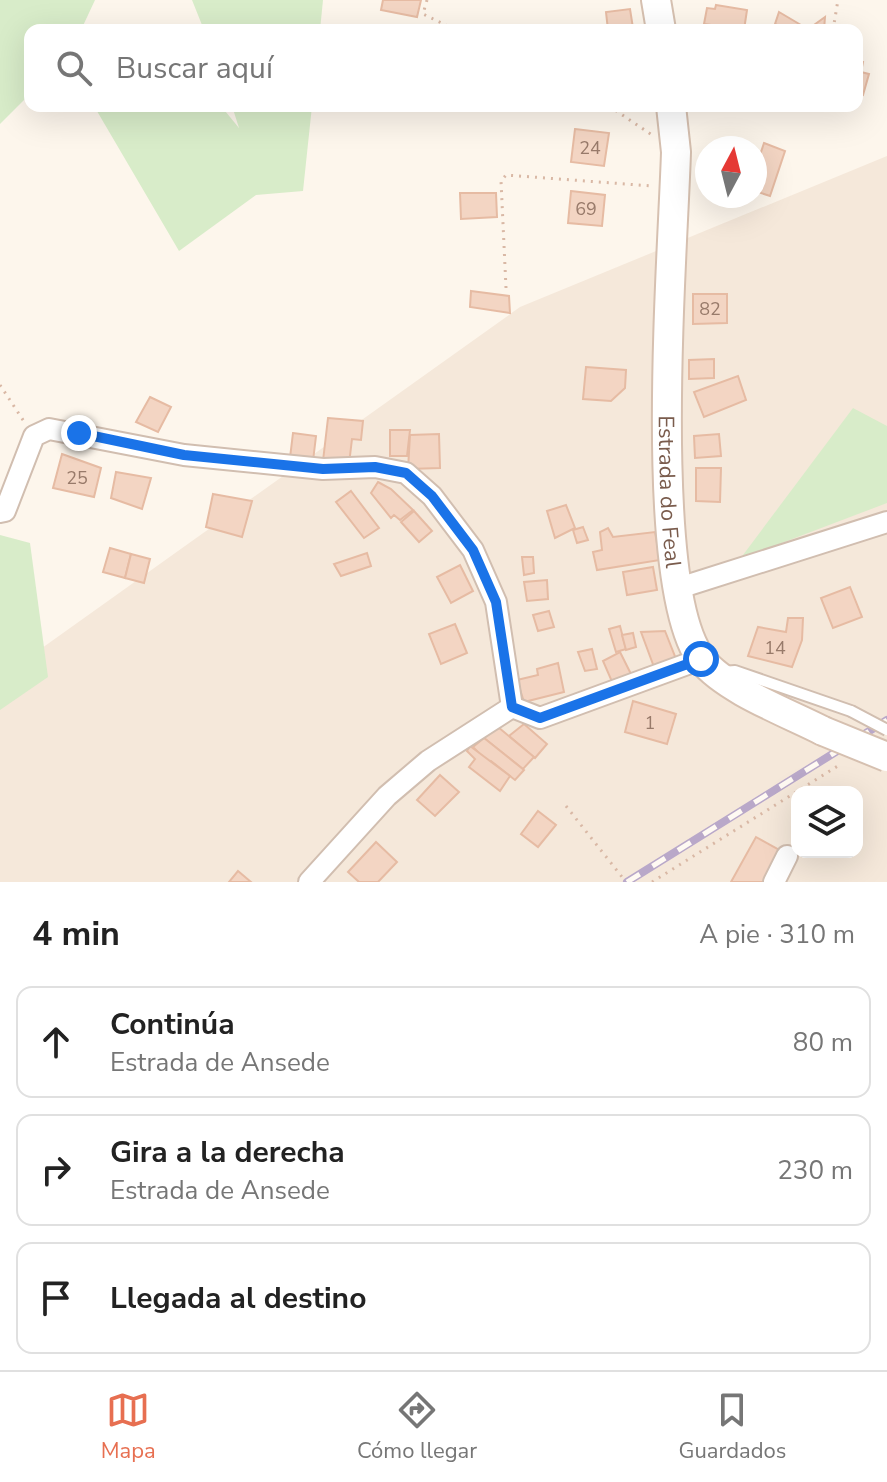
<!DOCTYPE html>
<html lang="es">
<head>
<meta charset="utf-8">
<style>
	:root { --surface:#fff; --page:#f2f2f2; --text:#222; --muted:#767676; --line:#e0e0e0; --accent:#e76f51 }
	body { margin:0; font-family:"Nunito Sans",sans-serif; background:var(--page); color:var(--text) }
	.controls { position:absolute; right:24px; bottom:24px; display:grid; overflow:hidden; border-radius:16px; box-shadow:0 8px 32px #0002 }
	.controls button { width:72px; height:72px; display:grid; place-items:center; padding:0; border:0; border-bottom:2px solid var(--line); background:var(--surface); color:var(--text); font:40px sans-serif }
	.compass { position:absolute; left:695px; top:136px; width:72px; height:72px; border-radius:50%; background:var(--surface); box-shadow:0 8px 32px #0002; rotate:7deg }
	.stop { position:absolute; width:24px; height:24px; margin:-18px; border:6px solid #1a73e8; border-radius:50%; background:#fff }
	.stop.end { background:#1a73e8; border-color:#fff; box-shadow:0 2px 8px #0008 }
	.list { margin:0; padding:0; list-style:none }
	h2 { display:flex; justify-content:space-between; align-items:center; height:104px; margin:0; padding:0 32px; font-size:34px }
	h2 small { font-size:26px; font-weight:400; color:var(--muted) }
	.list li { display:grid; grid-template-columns:52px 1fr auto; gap:24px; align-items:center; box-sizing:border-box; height:112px; margin:0 16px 16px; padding:0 16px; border:2px solid var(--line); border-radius:16px }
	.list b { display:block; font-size:30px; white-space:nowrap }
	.list p { margin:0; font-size:26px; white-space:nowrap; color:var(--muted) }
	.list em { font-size:26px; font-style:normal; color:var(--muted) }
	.icon { flex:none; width:44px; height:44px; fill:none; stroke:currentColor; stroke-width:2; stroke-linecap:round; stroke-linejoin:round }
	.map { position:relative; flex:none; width:887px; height:882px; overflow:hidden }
	.search { position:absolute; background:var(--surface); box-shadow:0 8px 32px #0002; left:24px; right:24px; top:24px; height:88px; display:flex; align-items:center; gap:20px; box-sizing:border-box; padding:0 28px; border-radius:16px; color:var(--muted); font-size:30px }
	.sheet { height:488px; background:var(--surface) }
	nav { display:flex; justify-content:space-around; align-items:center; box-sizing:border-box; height:112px; border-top:2px solid var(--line); background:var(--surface); font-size:22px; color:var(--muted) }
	nav a { display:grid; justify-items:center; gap:4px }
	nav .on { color:var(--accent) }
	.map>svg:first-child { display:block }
</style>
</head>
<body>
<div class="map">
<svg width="887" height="882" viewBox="0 0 887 882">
	<rect width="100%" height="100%" fill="#fdf6ec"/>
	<path fill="#f5e8da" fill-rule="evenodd" d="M887,156V882H0V678L520,307ZM797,792H857V852H797Z"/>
	<g fill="#d8ecc9">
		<path d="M0,0H95L81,30H30V94L0,124Z"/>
		<path d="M192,0H323L320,30H204Z"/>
		<path d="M94,106H221L239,128L232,106H312L303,191L256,195L179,251Z"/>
		<path d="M853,408L887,426V503L740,559Z"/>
		<path d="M0,535L30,543L48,677L0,710Z"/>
	</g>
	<g fill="#f3d5c3" stroke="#e6bba3" stroke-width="2">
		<path d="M383,0H421L417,17L381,10Z"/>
		<path d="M716,5L747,10L744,30H711L712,25L704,24L707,8L715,9Z"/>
		<path d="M630,9L633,28L608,30L606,12Z"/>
		<path d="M779,12L806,28V30H787L775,24Z"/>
		<path d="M825,17L824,30H807Z"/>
		<path d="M857,60L863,62L861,72L869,74L863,95L857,93Z"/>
		<path d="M575,129L609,133L604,166L571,162Z"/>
		<path d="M764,143L785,151L770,196L755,191V170Z"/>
		<path d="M571,191L605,195L602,226L568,223Z"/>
		<path d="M460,193H496L497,217L461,219Z"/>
		<path d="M471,291L509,296L510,313L470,307Z"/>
		<path d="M693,294H727V323L693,324Z"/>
		<path d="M714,359V378L689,379V360Z"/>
		<path d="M586,367L626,370L625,388L611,401L583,399Z"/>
		<path d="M738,376L746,400L704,417L694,392Z"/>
		<path d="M150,397L171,407L158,432L136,422Z"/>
		<path d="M328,418L363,421L361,440L352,439L349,464L323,461Z"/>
		<path d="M390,430H410L407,456H390Z"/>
		<path d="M293,433L316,436L313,461L290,458Z"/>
		<path d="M439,434L440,468L408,469L410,435Z"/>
		<path d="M719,434L721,456L695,458L694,436Z"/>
		<path d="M62,454L101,468L94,497L53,488Z"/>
		<path d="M696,468H721L720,502L696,501Z"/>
		<path d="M116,472L151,478L142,509L111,498Z"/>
		<path d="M378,482L391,489L413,510L400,520L394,515L391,518L371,493Z"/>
		<path d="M351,491L379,528L364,538L336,502Z"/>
		<path d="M213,494L252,501L242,537L206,527Z"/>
		<path d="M566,505L575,528L555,538L547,511Z"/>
		<path d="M414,511L432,531L419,542L401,522Z"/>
		<path d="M583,527L588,540L577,543L573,530Z"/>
		<path d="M608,528L613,537L655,532L660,560L597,570L593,552L602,550L600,532Z"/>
		<path d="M110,548L131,554L125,578L103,572Z"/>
		<path d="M367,553L371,566L341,576L334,564Z"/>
		<path d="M131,554L150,559L144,583L125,578Z"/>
		<path d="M522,557H533L534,573L524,575Z"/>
		<path d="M460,565L473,591L451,603L437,577Z"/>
		<path d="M653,567L657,590L627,595L623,572Z"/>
		<path d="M547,580L548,599L527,601L524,582Z"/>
		<path d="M850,587L862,617L833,628L821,598Z"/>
		<path d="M549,611L554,627L538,631L533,615Z"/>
		<path d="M788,618H803L802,640L792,667L748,656L758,627L786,632Z"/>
		<path d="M455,624L467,653L441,664L429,634Z"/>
		<path d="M620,626L626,649L616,652L609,629Z"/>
		<path d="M665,631L676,659L654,667L641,632Z"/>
		<path d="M633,633L636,647L626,650L622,635Z"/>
		<path d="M592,649L597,669L585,671L578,652Z"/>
		<path d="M620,652L632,676L613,684L603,661Z"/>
		<path d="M558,663L564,692L524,702L517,680L538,675L537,669Z"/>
		<path d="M633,701L676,714L667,744L625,732Z"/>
		<path d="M524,724L547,744L535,758L509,736Z"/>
		<path d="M498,727L534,757L523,769L484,738Z"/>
		<path d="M484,738L524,770L515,780L491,761L489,763L473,747Z"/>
		<path d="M470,746L510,776L500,791L469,767L475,759L467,751Z"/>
		<path d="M440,775L459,792L435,816L417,800Z"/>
		<path d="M538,811L556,825L538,847L521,834Z"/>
		<path d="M756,837L781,851L763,882H731Z"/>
		<path d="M376,842L397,862L378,882H359L348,872Z"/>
		<path d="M238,871L251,882H229Z"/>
	</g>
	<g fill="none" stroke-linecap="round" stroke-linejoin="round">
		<defs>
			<path id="lane" d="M723,672L735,671L851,711"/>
			<g id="street">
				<path d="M0,512L5,511L34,436L49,429L184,455L323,469L375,467L406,473L432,496L473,550L496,602L512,707L540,718L701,659"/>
				<path d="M679,588L887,522"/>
				<path d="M309,882L387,796L428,761L512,707"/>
				<path d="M774,882L787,856"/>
			</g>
			<g id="secondary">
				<path d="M656,0L661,30"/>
				<path id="s1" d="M671,106L676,152C673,253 646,588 702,660C726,690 788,713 823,731"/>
			</g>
		</defs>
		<use href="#lane" stroke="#d1beb0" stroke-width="14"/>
		<use href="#street" stroke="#d1beb0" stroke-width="24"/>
		<use href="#secondary" stroke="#d6c0b0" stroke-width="32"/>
		<g stroke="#d9b8a5" stroke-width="3" stroke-dasharray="2 6" stroke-linecap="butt">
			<path d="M427,0L423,14L456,30"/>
			<path d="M833,30L838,0"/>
			<path d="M609,106L652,135"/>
			<path d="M506,288L501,181L506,175L652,186"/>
			<path d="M0,385L25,423"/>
			<path d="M566,806L626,882"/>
			<path d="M652,882L841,764"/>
		</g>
		<use href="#lane" stroke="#fff" stroke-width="10"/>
		<use href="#street" stroke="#fff" stroke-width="20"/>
		<use href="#secondary" stroke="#fff" stroke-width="28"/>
		<defs>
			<path id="rail" d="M627,882L887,720"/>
		</defs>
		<use href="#rail" stroke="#b9a8c9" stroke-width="8"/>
		<use href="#rail" stroke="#fffaf3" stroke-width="5" stroke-dasharray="15" stroke-linecap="butt"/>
		<defs>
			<path id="lane-bridge" d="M851,711L887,730"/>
			<path id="secondary-bridge" d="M823,731L887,757"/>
		</defs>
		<use href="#lane-bridge" stroke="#d1beb0" stroke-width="14" stroke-linecap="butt"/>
		<use href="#secondary-bridge" stroke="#d6c0b0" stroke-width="32" stroke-linecap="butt"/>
		<use href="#lane-bridge" stroke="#fff" stroke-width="10"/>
		<use href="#secondary-bridge" stroke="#fff" stroke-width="28"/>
	</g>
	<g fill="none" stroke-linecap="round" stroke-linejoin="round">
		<path stroke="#1a73e8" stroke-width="10" d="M79,433L184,455L323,469L375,467L406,473L432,496L473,550L496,602L512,707L540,718L701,659"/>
	</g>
	<g text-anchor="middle" stroke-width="7" stroke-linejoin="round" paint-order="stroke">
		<g font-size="18" fill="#987a6a">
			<text x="590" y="154">24</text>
			<text x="586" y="215">69</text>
			<text x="710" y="315">82</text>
			<text x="77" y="484">25</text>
			<text x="775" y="654">14</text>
			<text x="650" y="729">1</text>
		</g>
		<g font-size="22" fill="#7a5c4d" stroke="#fffaf3">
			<text dy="8" stroke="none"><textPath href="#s1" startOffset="386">Estrada do Feal</textPath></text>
		</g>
	</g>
</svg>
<div class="controls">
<button><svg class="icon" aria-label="layers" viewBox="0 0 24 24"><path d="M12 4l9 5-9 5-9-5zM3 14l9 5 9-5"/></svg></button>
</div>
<svg class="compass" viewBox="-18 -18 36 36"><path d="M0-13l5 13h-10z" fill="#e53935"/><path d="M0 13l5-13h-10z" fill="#767676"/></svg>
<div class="stop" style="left:701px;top:659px"></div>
<div class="stop end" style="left:79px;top:433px"></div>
<div class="search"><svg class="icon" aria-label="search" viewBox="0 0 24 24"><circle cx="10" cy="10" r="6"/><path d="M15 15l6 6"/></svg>Buscar aquí</div>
</div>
<section class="sheet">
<h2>4 min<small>A pie · 310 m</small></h2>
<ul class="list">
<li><svg class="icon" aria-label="ahead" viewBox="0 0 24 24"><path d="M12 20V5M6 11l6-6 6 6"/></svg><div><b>Continúa</b><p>Estrada de Ansede</p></div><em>80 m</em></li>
<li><svg class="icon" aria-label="right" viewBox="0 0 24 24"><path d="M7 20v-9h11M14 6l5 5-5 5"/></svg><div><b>Gira a la derecha</b><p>Estrada de Ansede</p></div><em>230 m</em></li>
<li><svg class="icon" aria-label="arrive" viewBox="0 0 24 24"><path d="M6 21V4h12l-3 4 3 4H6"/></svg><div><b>Llegada al destino</b></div></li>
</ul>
</section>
<nav>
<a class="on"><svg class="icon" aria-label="map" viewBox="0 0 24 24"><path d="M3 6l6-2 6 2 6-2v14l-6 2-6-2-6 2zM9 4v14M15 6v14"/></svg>Mapa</a>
<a><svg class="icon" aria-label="directions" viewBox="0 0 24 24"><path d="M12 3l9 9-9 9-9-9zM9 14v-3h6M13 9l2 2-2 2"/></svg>Cómo llegar</a>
<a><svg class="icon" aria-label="saved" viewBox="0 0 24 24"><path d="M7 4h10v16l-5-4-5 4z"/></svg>Guardados</a>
</nav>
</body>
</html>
